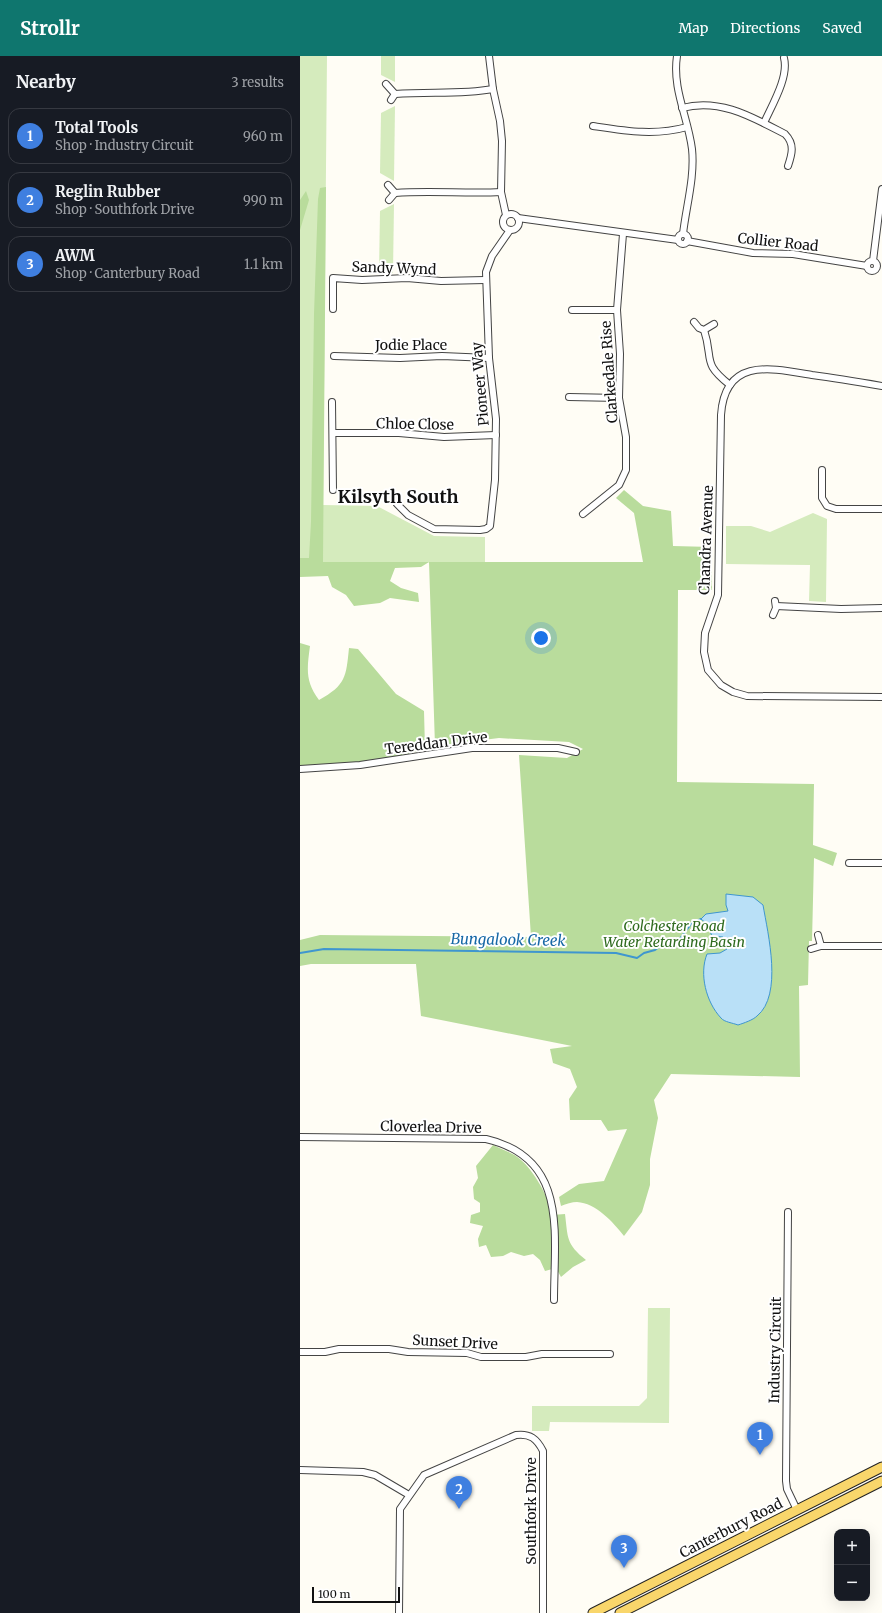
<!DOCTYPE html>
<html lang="en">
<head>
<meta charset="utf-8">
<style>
	:root { --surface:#171b24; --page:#242831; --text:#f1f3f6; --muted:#9ea1a6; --line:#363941; --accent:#0f766e }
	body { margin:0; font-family:Merriweather,serif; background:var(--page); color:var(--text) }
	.controls { position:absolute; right:12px; bottom:12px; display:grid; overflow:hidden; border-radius:8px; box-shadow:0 4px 16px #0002 }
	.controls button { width:36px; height:36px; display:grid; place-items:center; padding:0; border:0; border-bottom:1px solid var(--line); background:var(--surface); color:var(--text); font:20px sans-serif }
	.scale { position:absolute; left:12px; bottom:10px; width:88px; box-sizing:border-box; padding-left:4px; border:2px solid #111; border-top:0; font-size:11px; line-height:14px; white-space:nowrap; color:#111; -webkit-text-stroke:3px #fff; paint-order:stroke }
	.you { position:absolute; left:241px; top:582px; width:14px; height:14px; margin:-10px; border:3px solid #fff; border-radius:50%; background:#1a73e8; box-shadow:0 0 0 6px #1a73e833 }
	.badge { display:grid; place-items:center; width:26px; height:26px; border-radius:50%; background:var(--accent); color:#fff; font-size:13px; font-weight:700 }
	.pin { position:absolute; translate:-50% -33px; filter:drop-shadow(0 1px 2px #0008) }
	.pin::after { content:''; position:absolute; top:21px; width:14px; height:12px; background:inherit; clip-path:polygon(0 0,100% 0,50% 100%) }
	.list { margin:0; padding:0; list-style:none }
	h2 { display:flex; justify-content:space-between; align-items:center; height:52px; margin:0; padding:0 16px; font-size:17px }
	h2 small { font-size:13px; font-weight:400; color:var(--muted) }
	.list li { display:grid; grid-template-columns:26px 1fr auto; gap:12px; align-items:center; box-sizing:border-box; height:56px; margin:0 8px 8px; padding:0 8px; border:1px solid var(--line); border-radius:12px }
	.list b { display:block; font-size:15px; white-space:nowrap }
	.list p { margin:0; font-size:13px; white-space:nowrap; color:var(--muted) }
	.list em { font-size:13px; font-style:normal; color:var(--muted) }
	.map { position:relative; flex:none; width:582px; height:1557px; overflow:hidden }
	header { display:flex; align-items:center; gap:24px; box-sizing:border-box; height:56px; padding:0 20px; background:var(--accent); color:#fff }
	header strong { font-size:19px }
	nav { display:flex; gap:22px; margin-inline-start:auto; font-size:14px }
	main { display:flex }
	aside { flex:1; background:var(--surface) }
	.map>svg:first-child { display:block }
</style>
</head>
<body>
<header>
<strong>Strollr</strong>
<nav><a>Map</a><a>Directions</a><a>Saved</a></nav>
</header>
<main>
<aside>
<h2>Nearby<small>3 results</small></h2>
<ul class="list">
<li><span class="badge" style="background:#3f7fe0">1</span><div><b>Total Tools</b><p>Shop · Industry Circuit</p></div><em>960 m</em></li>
<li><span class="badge" style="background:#3f7fe0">2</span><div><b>Reglin Rubber</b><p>Shop · Southfork Drive</p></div><em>990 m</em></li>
<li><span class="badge" style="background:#3f7fe0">3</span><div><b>AWM</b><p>Shop · Canterbury Road</p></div><em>1.1 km</em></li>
</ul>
</aside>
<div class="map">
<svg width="582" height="1557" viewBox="0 0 582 1557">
	<rect width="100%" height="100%" fill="#fffdf5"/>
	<g fill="#d5ebbd">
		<path d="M0,0H27L23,449L77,450L134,480L185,481V506L0,507Z"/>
		<path d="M81,0H95V26L81,19Z"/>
		<path d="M95,50L94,125L80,117L81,57Z"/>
		<path d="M94,148L93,217H79L80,155Z"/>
		<path d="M513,457L527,463L526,546L509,545L510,509L426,508V470H451L470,476Z"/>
		<path d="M348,1252H370L369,1367L250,1366L249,1375H232V1350H339L347,1342Z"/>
	</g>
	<g fill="#b9dc9c">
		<path d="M26,131L23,506H343L334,457L316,442L324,434L343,450L371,455L373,490L412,491V534H378L377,726L514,728L513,789L537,797L533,810L514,802L512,885H509L508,929L499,930L500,1021L371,1018L354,1044L358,1062L350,1103V1129L342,1156L324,1180C313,1166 296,1147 277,1146C272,1146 266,1148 261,1150L259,1141L279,1128L304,1125L327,1073L308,1075L301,1064H270L269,1043L277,1031L270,1013L253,1007L250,993L272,990L121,960L116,908H11L0,910V884L20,879L231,881L219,699L267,702L283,693L269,686L199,682L135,690L129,506L121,511L95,512L90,525L101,532L118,537L119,546L90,542L80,547L54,550L46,539L32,531L28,520L0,521V502H9L11,466L14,258L18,143L20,132Z"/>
		<path d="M6,135L9,144L0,174V144Z"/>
		<path d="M0,587L10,590C7,613 5,625 19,644C46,629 46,621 49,592L58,593L96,638L124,655L125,693L89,703L38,709L0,710Z"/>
		<path d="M193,1089C201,1093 213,1097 220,1103C234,1115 249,1141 252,1159L265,1158C268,1182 266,1188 286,1204L273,1211L261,1221L256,1212L245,1215L240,1204L233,1198L224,1200L211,1196L203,1200L191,1201L186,1189L179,1191L178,1183L183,1170L170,1167L171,1159L180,1156V1147L174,1143L173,1131L178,1122L176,1110Z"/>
	</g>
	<path fill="#b9e0f7" stroke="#3f96cf" d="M426,838L453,841L463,849C468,878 483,939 457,960C453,964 444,967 438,969C433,967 424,966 421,962C406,946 399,918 407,898L420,897L427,893L428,888L423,881L412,880L407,868L401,863L406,858L428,855L426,849Z"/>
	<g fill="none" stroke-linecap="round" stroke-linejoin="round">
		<path stroke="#3f96cf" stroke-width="2" d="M0,897L24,893L316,897L337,902L344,897L355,894L363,888L379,884L391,868L401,863"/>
		<defs>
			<g id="minor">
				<path d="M189,0L193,33L200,65L202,85L201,136L206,159"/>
				<path d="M377,0C372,33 388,61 392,93C395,121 386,151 383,178"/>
				<path d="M86,28L95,38L91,44"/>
				<path d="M95,38C128,35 160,39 193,33"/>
				<path d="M382,52C420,42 452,61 485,78C495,88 492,98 488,110"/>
				<path d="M464,67C472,49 489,21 484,2"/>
				<path d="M293,70C326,75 355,80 387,71"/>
				<path d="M88,129L95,137L89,144"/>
				<path d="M95,137C130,134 166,138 201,136"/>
				<circle cx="211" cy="166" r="8"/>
				<path d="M218,162L378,184"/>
				<circle cx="383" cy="183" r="5"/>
				<path d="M387,185L453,197L493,198L567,210"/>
				<circle cx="572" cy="210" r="5"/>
				<path d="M573,205L582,133"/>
				<path d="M33,253V222L62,224L107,222L141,225L185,224"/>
				<path d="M272,254H317"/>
				<path d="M394,266L399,272L404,274L414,268"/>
				<path d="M404,274C414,304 401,306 430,329"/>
				<path d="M34,300L100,302L142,300L189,302"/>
				<path d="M582,330C559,326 535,322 512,319C471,312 425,301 421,359L418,539L405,577L404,596L408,614L421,629L433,636L447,640L582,641"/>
				<path d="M269,341L319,342"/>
				<path d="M32,346L33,434"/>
				<path d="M33,377H99L144,381L196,379"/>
				<path d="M522,414V442L527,450L536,453H582"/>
				<path d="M97,448L108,459L134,473L180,474L186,473L190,470L195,424L196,363L189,302L186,216L192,200L210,174"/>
				<path d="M283,458L319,429L326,414V381L319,342L320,298L317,254L323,178"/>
				<path d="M476,550L541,553L582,552"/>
				<path d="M473,559L476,552L475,545"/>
				<path d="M0,713L60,709L172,692H258L276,696"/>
				<path d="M549,807H582"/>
				<path d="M518,879L521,890"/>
				<path d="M511,893L521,890H582"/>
				<path d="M0,1081L186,1083C269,1102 254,1178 254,1244"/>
				<path d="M488,1156L486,1425L487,1433L497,1454"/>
				<path d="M0,1296H25L39,1293H89L108,1296L167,1297L181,1301H226L242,1298H310"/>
				<path d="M0,1414L63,1416L75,1419L109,1439"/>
				<path d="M99,1557L100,1453L124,1419L216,1379C230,1377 237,1383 243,1395V1557"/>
			</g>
			<g id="primary">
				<path d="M293,1557L582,1411"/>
				<path d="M320,1557L582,1425"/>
			</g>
		</defs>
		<use href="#minor" stroke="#444" stroke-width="8"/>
		<use href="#primary" stroke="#222" stroke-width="11"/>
		<use href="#minor" stroke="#fff" stroke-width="6"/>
		<use href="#primary" stroke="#f9d66b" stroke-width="9"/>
	</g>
	<g text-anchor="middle" stroke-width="4" stroke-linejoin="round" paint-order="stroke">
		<g font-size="14" fill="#111" stroke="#fff">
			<text transform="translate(478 186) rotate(6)" y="5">Collier Road</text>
			<text transform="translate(94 212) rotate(2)" y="5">Sandy Wynd</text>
			<text x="111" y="294">Jodie Place</text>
			<text transform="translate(309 316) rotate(-94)" y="5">Clarkedale Rise</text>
			<text transform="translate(180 328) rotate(-95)" y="5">Pioneer Way</text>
			<text transform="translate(115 368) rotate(1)" y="5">Chloe Close</text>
			<text transform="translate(406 484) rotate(-88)" y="5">Chandra Avenue</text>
			<text transform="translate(136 687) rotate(-7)" y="5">Tereddan Drive</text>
			<text transform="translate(131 1071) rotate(1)" y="5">Cloverlea Drive</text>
			<text transform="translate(155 1286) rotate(3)" y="5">Sunset Drive</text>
			<text transform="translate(475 1294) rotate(-89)" y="5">Industry Circuit</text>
			<text transform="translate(231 1455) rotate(-90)" y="5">Southfork Drive</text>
			<text transform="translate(431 1472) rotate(-27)" y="5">Canterbury Road</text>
		</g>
		<g font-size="14" font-style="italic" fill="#2f6b1f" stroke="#fff">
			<text x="374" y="875">Colchester Road<tspan x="374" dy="16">Water Retarding Basin</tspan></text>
		</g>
		<g font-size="15" font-style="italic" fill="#1768a6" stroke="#fff">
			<text transform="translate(208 884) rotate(1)" y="5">Bungalook Creek</text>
		</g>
		<g font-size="18" font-weight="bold" fill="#111" stroke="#fff">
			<text x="98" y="447">Kilsyth South</text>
		</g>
	</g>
</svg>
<div class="controls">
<button>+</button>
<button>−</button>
</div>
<div class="scale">100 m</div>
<div class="you"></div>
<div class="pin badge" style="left:460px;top:1399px;background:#3f7fe0">1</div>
<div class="pin badge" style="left:159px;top:1453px;background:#3f7fe0">2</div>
<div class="pin badge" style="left:324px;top:1512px;background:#3f7fe0">3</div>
</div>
</main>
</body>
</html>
